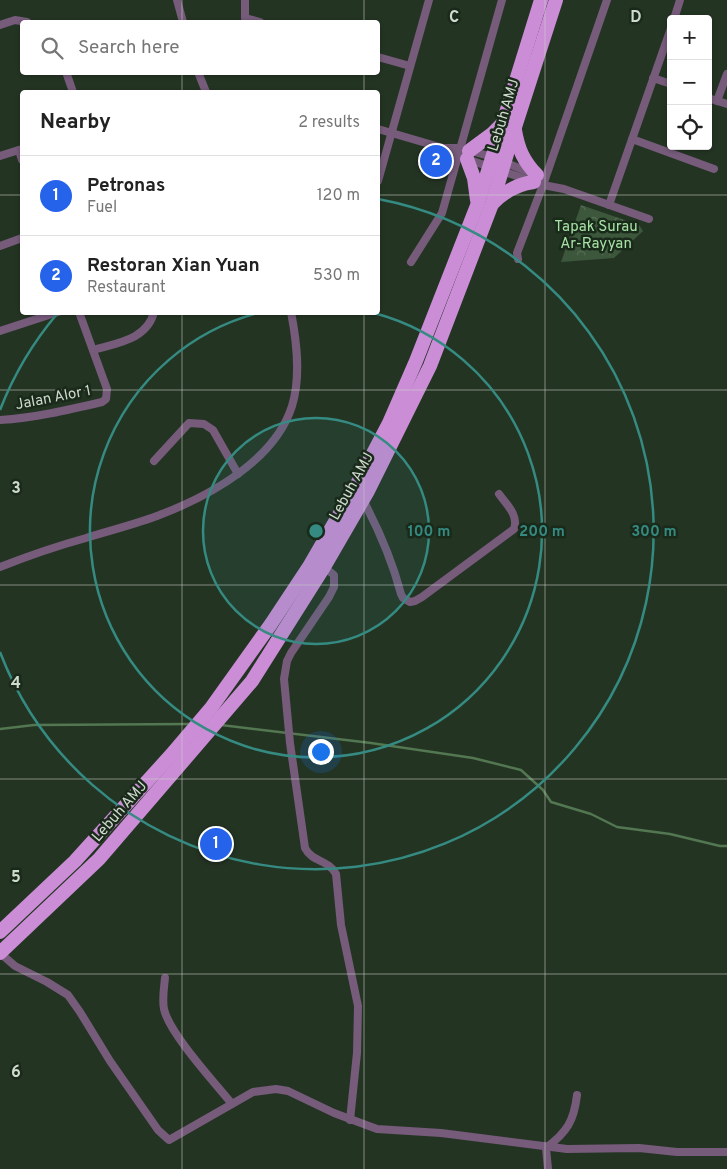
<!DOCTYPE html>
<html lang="en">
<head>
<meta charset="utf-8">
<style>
	:root { --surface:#fff; --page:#f6f6f6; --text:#222; --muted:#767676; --line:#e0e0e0; --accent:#2563eb }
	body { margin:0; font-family:Overpass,sans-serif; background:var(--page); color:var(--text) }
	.controls { position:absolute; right:15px; top:15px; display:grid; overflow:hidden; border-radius:5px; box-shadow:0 1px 4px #0004 }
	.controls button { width:45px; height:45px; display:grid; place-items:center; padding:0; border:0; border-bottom:1px solid var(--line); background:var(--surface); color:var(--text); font:25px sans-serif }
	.you { position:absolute; left:320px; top:751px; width:18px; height:18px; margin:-12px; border:4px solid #fff; border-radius:50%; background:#1a73e8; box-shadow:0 0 0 8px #1a73e833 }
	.badge { display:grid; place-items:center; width:32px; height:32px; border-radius:50%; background:var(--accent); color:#fff; font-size:16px; font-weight:700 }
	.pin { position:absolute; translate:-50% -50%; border:2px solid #fff; box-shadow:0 1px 5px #0006 }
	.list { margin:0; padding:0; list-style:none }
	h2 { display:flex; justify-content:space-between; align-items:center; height:65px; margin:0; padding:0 20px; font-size:21px }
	h2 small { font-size:16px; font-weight:400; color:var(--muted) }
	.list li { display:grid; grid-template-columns:32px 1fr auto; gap:15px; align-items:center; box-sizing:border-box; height:80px; padding:0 20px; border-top:1px solid var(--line) }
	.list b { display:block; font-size:19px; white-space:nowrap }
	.list p { margin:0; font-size:16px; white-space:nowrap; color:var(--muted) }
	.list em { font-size:16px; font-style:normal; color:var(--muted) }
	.icon { flex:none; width:28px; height:28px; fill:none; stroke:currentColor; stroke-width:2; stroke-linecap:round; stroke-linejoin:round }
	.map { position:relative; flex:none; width:727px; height:1169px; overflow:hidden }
	.search { position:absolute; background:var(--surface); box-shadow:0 1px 4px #0004; left:20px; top:20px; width:360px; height:55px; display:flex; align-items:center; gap:12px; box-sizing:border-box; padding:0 18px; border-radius:5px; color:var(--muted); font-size:19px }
	.panel { position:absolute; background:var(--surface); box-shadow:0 1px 4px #0004; left:20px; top:90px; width:360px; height:225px; border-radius:5px }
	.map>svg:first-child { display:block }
</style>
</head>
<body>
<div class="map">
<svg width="727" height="1169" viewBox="0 0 727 1169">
	<defs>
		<pattern id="forest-crowns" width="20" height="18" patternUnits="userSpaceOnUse" patternTransform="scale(1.25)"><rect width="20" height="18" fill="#3c573b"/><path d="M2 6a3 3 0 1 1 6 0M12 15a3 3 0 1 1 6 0" fill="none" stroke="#576f56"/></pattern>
	</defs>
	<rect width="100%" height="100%" fill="#243423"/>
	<path fill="url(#forest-crowns)" d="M581,205L639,225L643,231L614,258L561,262Z"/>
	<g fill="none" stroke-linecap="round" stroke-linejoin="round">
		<g stroke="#527751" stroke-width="2.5">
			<path d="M221,725L371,743L473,758L521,770L543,790L551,802L591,814L617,827L670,834L720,846H727"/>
			<path d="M0,729L34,725L191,724"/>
		</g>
		<g stroke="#765b7b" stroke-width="8">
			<path d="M177,0L183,22"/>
			<path d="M245,0V18L260,22"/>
			<path d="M674,19L680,0"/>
			<path d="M0,25L15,20L27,22"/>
			<path d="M378,57L410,66"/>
			<path d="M66,72L73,92"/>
			<path d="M198,72L206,92"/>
			<path d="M653,78L671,84"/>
			<path d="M708,98L727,104"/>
			<path d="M717,101L727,74"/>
			<path d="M378,129L443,148H461L492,157L531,173"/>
			<path d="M632,139L714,169"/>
			<path d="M443,148L450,153L458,156L543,185L564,189L649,219"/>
			<path d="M19,150L22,160"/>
			<path d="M0,156L22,149"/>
			<path d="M378,181L429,0"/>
			<path d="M609,205L671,28"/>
			<path d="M0,246L22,238"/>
			<path d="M518,259L517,253L543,185L607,0"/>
			<path d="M411,262L442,213L502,0"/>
			<path d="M0,331L58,312"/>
			<path d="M93,350C116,343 147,340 154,312"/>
			<path d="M0,420C34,418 68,410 102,402L106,399L107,389L79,312"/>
			<path d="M154,461L189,423L204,424L213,430L238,474"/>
			<path d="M363,500C379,530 392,560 401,594L403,598L410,602L415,601L422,597L514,529C519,515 506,504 499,494"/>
			<path d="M0,567C28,556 57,546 86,538C111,530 137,524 162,514C211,495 275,460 292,406C301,377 297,343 291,312"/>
			<path d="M324,567L334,575V587L329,597L291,653L287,661L284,679L290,743L305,848C312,862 329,860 336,874L341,925L358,1006L357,1053L350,1120"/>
			<path d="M0,953L15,966L47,982L68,995L80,1012L110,1061L158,1130L169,1140L253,1092L276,1089L288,1091L334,1113L377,1129L441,1133L567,1149L639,1148L677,1152H727"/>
			<path d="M165,978C164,988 162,999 164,1009C169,1033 215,1083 232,1104"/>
			<path d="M548,1169L546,1148C567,1132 574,1121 577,1095"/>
		</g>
		<g stroke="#ca8dd6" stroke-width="14">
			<path d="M515,130C518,149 524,162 537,175"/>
			<path d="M469,151L492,134L502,124"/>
			<path d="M467,159L474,178L477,200"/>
			<path d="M493,203C505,191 517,184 534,182"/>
			<path d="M0,932L75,861L171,755L211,708L271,624L310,565L357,484L389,423L416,361L478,203L541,0"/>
			<path d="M0,953L99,859L252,681L324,567L368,491L430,366L492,204L515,127L556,0"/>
		</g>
	</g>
	<path fill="none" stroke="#cfd9ce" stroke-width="1" stroke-opacity="0.55" d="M182,0V22M364,0V22M545,0V1169M182,72V92M364,72V92M0,195H22M378,195H727M182,312V1169M364,312V1169M0,390H727M0,585H727M0,779H727M0,974H727"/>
	<circle cx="316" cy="531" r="113" fill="#358a81" fill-opacity=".12"/>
	<g fill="none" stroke="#358a81" stroke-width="2.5">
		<circle cx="316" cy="531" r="113"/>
		<path d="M374 313A226 226 0 1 1 258 313"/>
		<path d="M0 410A338 338 0 0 1 57 314M378 199A338 338 0 1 1 0 652"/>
	</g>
	<g text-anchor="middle" stroke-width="5" stroke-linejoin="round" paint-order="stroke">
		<g font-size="15" fill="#cfd9ce" stroke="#1a2a1a">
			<text transform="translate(503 115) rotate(-73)" y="5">Lebuh AMJ</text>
			<text transform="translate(53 397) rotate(-11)" y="5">Jalan Alor 1</text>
			<text transform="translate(351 486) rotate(-61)" y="5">Lebuh AMJ</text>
			<text transform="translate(119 811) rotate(-49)" y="5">Lebuh AMJ</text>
		</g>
		<g font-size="15" fill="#a8e2a6" stroke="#1a2a1a">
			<text x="596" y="231">Tapak Surau<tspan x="596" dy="17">Ar-Rayyan</tspan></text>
		</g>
	</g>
	<g font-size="16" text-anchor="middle" font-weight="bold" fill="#cfd9ce" stroke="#1a2a1a" stroke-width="5" stroke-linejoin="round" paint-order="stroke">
		<text x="454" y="22">C</text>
		<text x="636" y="22">D</text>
		<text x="16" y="493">3</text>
		<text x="16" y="688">4</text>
		<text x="16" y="882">5</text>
		<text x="16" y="1077">6</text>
	</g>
	<circle cx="316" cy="531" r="8" fill="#358a81" stroke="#1a2a1a" stroke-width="2.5"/>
	<g font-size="15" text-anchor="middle" font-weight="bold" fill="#358a81" stroke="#1a2a1a" stroke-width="5" stroke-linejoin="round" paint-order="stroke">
		<text x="429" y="536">100 m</text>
		<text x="542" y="536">200 m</text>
		<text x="654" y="536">300 m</text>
	</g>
</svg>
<div class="controls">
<button>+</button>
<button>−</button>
<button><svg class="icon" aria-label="locate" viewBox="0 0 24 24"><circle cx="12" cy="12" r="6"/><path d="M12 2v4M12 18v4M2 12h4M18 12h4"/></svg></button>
</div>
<div class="you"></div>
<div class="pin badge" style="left:216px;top:844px">1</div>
<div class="pin badge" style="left:436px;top:161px">2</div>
<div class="search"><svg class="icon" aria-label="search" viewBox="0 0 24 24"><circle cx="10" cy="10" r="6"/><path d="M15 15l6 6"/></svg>Search here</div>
<section class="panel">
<h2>Nearby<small>2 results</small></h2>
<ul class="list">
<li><span class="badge">1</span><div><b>Petronas</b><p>Fuel</p></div><em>120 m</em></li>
<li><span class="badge">2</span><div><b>Restoran Xian Yuan</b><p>Restaurant</p></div><em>530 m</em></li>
</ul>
</section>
</div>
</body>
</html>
